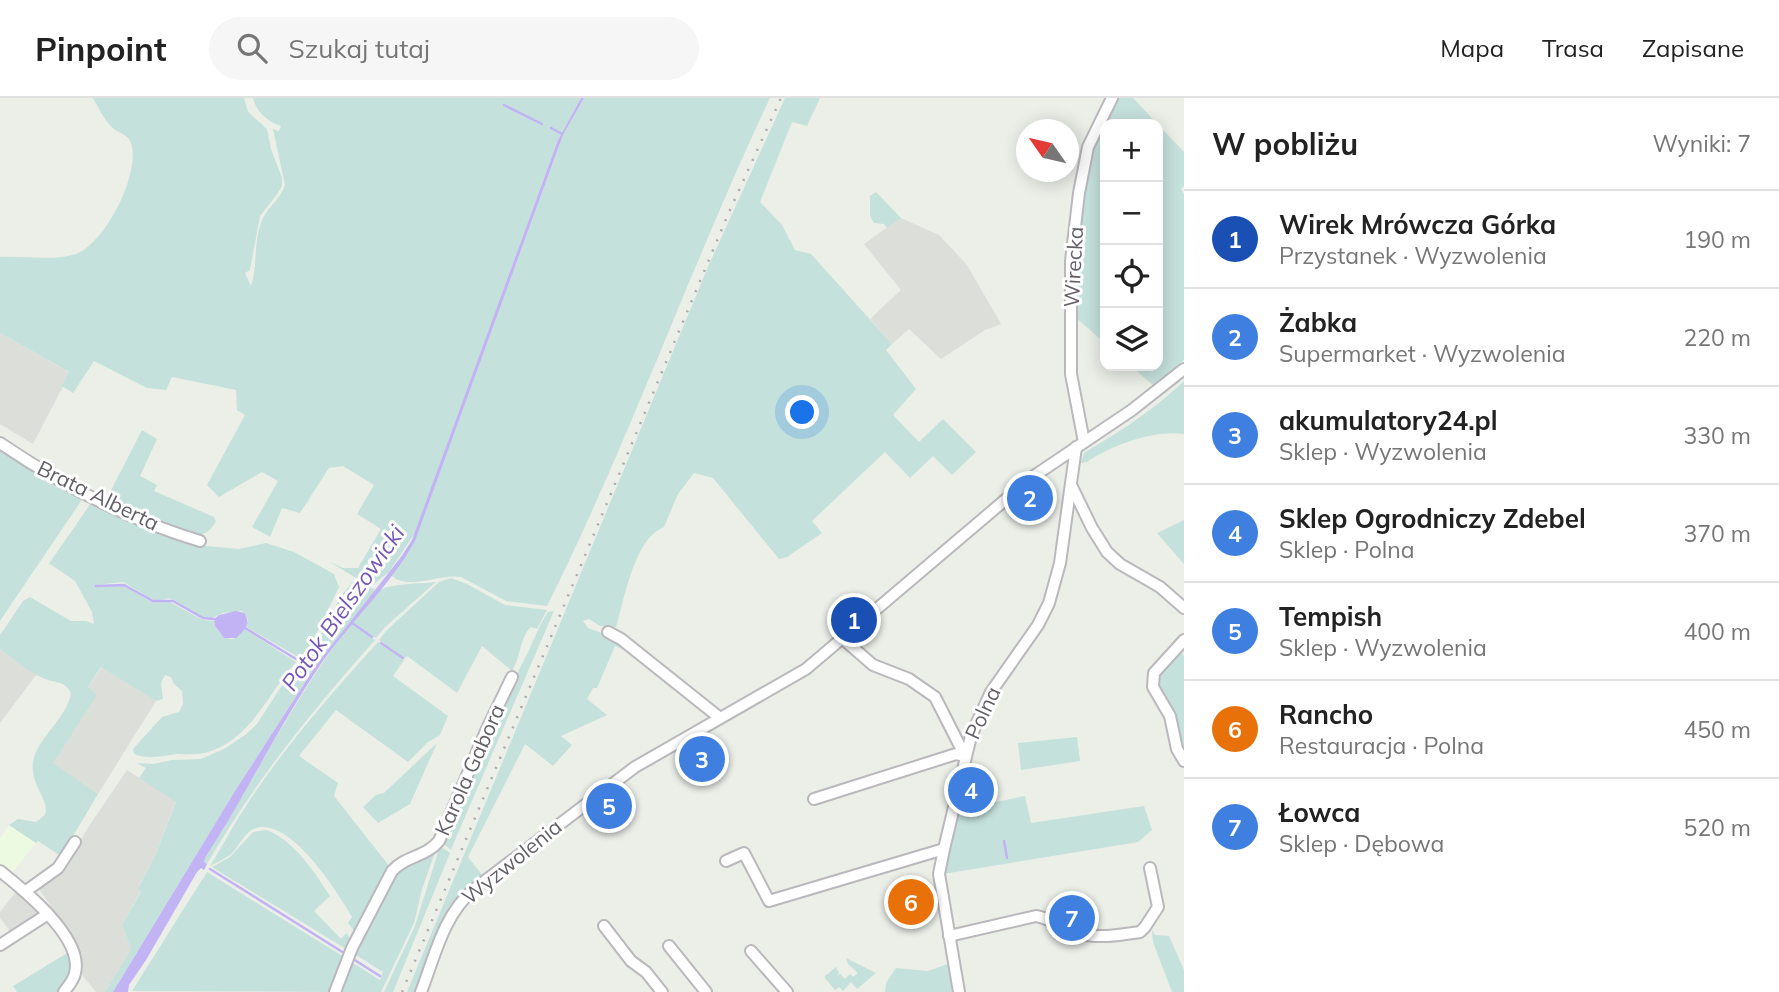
<!DOCTYPE html>
<html lang="pl">
<head>
<meta charset="utf-8">
<style>
	:root { --surface:#fff; --page:#f6f6f6; --text:#222; --muted:#767676; --line:#e0e0e0; --accent:#ea580c }
	body { margin:0; font-family:Mulish,sans-serif; background:var(--page); color:var(--text) }
	.controls { position:absolute; right:21px; top:21px; display:grid; overflow:hidden; border-radius:14px; box-shadow:0 4px 18px #0003 }
	.controls button { width:63px; height:63px; display:grid; place-items:center; padding:0; border:0; border-bottom:2px solid var(--line); background:var(--surface); color:var(--text); font:35px sans-serif }
	.compass { position:absolute; left:1016px; top:21px; width:63px; height:63px; border-radius:50%; background:var(--surface); box-shadow:0 4px 18px #0003; rotate:304deg }
	.you { position:absolute; left:803px; top:315px; width:24px; height:24px; margin:-18px; border:5px solid #fff; border-radius:50%; background:#1a73e8; box-shadow:0 0 0 10px #1a73e833 }
	.badge { display:grid; place-items:center; width:46px; height:46px; border-radius:50%; background:var(--accent); color:#fff; font-size:23px; font-weight:700 }
	.pin { position:absolute; translate:-50% -50%; border:4px solid #fff; box-shadow:0 2px 7px #0006 }
	.list { margin:0; padding:0; list-style:none }
	h2 { display:flex; justify-content:space-between; align-items:center; height:91px; margin:0; padding:0 28px; font-size:30px }
	h2 small { font-size:23px; font-weight:400; color:var(--muted) }
	.list li { display:grid; grid-template-columns:46px 1fr auto; gap:21px; align-items:center; box-sizing:border-box; height:98px; padding:0 28px; border-top:2px solid var(--line) }
	.list b { display:block; font-size:26px; white-space:nowrap }
	.list p { margin:0; font-size:23px; white-space:nowrap; color:var(--muted) }
	.list em { font-size:23px; font-style:normal; color:var(--muted) }
	.icon { flex:none; width:38px; height:38px; fill:none; stroke:currentColor; stroke-width:2; stroke-linecap:round; stroke-linejoin:round }
	.map { position:relative; flex:none; width:1184px; height:894px; overflow:hidden }
	header { display:flex; align-items:center; gap:42px; box-sizing:border-box; height:98px; padding:0 35px; background:var(--surface); border-bottom:2px solid var(--line) }
	header strong { font-size:33px }
	nav { display:flex; gap:38px; margin-inline-start:auto; font-size:24px }
	.search { width:490px; height:63px; background:var(--page); display:flex; align-items:center; gap:18px; box-sizing:border-box; padding:0 24px; border-radius:38px; color:var(--muted); font-size:26px }
	main { display:flex }
	aside { flex:1; background:var(--surface) }
	.map>svg:first-child { display:block }
</style>
</head>
<body>
<header>
<strong>Pinpoint</strong>
<div class="search"><svg class="icon" aria-label="search" viewBox="0 0 24 24"><circle cx="10" cy="10" r="6"/><path d="M15 15l6 6"/></svg>Szukaj tutaj</div>
<nav><a>Mapa</a><a>Trasa</a><a>Zapisane</a></nav>
</header>
<main>
<div class="map">
<svg width="1184" height="894" viewBox="0 0 1184 894">
	<rect width="100%" height="100%" fill="#ebefe8"/>
	<path fill="#edfae2" d="M9,727L36,745L12,775L0,766V740Z"/>
	<g fill="#dcdeda">
		<path d="M901,120L939,137L967,167L1001,226L985,232L941,261L909,231L892,246L870,221L901,192L864,146Z"/>
		<path d="M0,235L70,275L33,346L0,326Z"/>
		<path d="M0,551L36,577L0,625Z"/>
		<path d="M102,569L156,603L98,696L52,665L96,598L88,589Z"/>
		<path d="M127,672L176,703L155,758L138,789L141,793L122,827L131,851L105,894H96L83,878L71,837L37,788L63,773L87,731Z"/>
		<path d="M18,791L43,814L12,836L0,820V814Z"/>
	</g>
	<g fill="#c5e1dc">
		<path d="M93,0H244L248,14L267,31L271,51L282,80V88L278,95L260,118L250,172L245,175L251,188C258,167 253,141 263,120C269,108 281,100 285,87L273,31L279,33L281,28C267,23 257,15 253,0H581L558,42L415,435L389,474L370,489L375,492L315,570L305,564L313,552L341,498L356,480L330,464L343,470H358L381,431L357,416L374,387L343,368L329,370L300,415L282,410L270,439L252,429L278,383L262,374L219,399L207,387L245,317L237,312L236,292L172,279L166,292L147,290L94,263L73,295L62,288L69,274L0,235V159C23,158 55,163 76,156C105,145 141,76 131,45C128,36 120,36 114,31C106,25 98,9 93,0Z"/>
		<path d="M584,0H770C691,167 630,342 547,508L506,503L461,479C439,475 410,493 392,478L417,437L563,37Z"/>
		<path d="M785,0H820L807,28L792,24L760,104L782,127L795,152L811,156L892,246L886,252L916,291L893,317L919,344L943,321L976,354L952,377L933,358L910,380L885,354L812,423L822,435L787,459L779,461L713,380L694,375L678,396L664,429C634,441 625,499 616,529L600,528L589,521L583,523L588,530L613,539L640,559L615,548L597,590H593L587,601L607,617L561,638L572,647L553,668L525,646L468,759L483,778C439,813 435,845 416,894H407L708,169Z"/>
		<path d="M1115,0H1133L1184,54V88L1181,91L1184,96V262L1154,288L1131,268H1158V26H1105V245L1074,218L1077,147L1090,50Z"/>
		<path d="M876,94L901,120L887,130L884,126L874,125L870,118V98Z"/>
		<path d="M1184,283V336C1154,332 1112,347 1087,364L1081,365L1084,355C1119,334 1154,312 1184,283Z"/>
		<path d="M142,332L157,341L140,378L157,387L154,393L214,419L216,423C211,433 206,436 195,438L107,400Z"/>
		<path d="M0,350L76,395L81,403L0,523Z"/>
		<path d="M94,404L196,447L239,451L266,445L294,454L334,476L339,489L309,551L300,560L246,529L248,521L242,513L223,515L212,520L203,519L180,508L174,502L168,500L158,503L152,501L123,484L96,487L97,489L122,487L152,504H170L203,522L214,523C215,533 224,541 234,541L244,531L296,564C267,596 251,643 205,655C196,657 187,656 177,656C162,658 149,662 134,656L133,651L162,619L179,614L183,606L182,593L174,586L171,579L165,577L161,585L163,601L156,603L101,569L88,589L97,597L53,665L98,696L61,758L38,743L36,745L9,727L18,721L36,724L45,717C50,701 30,688 33,664C37,640 66,621 71,596C66,582 55,586 43,580C28,574 14,561 0,551V537L23,503L30,499L71,523H86L94,526L92,514L75,483L50,466L48,467L91,405Z"/>
		<path d="M1184,422V466L1157,435Z"/>
		<path d="M451,480L467,486L505,507L547,512L537,531L531,529C520,538 521,559 512,573L482,548L457,595L407,558L405,560L379,542L386,533L439,484Z"/>
		<path d="M436,484L385,529L376,540L353,525C361,515 369,501 379,493C390,485 420,486 436,484Z"/>
		<path d="M554,513L458,735L451,752L441,743C467,682 494,621 524,562C533,546 538,528 548,514Z"/>
		<path d="M351,526L375,542C311,614 255,683 207,766L204,764L205,760C254,682 294,599 351,526Z"/>
		<path d="M378,544L404,562L393,578L448,618L440,637L428,644L408,664L336,612L299,658L338,685L334,698L390,769L355,834L348,825L352,819C338,794 290,719 256,730C245,734 240,746 233,754C227,760 218,764 210,768C223,747 235,724 249,703C287,646 332,595 378,544Z"/>
		<path d="M1180,553L1184,558V659L1155,590L1160,573Z"/>
		<path d="M302,566L313,572L235,693L113,894H105L131,851L122,827L141,794L138,790L155,758L176,704L139,680L146,670L137,665L153,666L172,662L201,661L224,651L245,637L257,626L281,589Z"/>
		<path d="M1077,639L1080,663L1021,672L1018,645Z"/>
		<path d="M437,645L410,706L378,725L363,709L376,697L384,695Z"/>
		<path d="M1025,698L1031,725L1144,708L1152,732L1138,744L943,776L955,712Z"/>
		<path d="M266,732C292,740 316,776 330,798L314,813L341,841L346,835L351,842L346,851L212,769L230,759L253,734Z"/>
		<path d="M440,748L450,755L393,894H384L415,828Z"/>
		<path d="M437,749L422,791L414,825L381,894H338L350,863L380,882L383,874L353,855L393,774Z"/>
		<path d="M207,774L344,859L331,894L132,893Z"/>
		<path d="M1152,832L1155,837L1169,838L1184,872V894H1172L1153,844Z"/>
		<path d="M69,854L72,872L60,894H17L13,888Z"/>
		<path d="M846,860L876,875L857,891L851,884L843,893L839,889L835,892L824,879L836,869L839,875L837,878L840,876L845,881L850,876L853,879L858,875L848,866Z"/>
		<path d="M950,865L956,894H885L886,885L896,870L928,873Z"/>
	</g>
	<g fill="#c2b3f5">
		<path d="M581,0H584L563,37L415,443C390,488 350,524 321,566C278,629 246,697 205,760L204,764L207,766L204,772L201,770L197,774L146,862L129,887L128,894H113L235,693L317,566L401,459L412,442L558,42Z"/>
		<path d="M236,513L244,515C252,525 244,533 236,540H224L215,528L214,521L219,517Z"/>
	</g>
	<g fill="none" stroke-linecap="round" stroke-linejoin="round">
		<g stroke="#c2b3f5" stroke-width="2.5">
			<path d="M504,7L542,26"/>
			<path d="M551,30L562,36"/>
			<path d="M96,488L124,487L153,503H173L203,520L214,521"/>
			<path d="M352,525L372,539"/>
			<path d="M245,530L296,561"/>
			<path d="M381,545L403,560"/>
			<path d="M306,567L315,572"/>
			<path d="M1004,743L1007,760"/>
			<path d="M210,771L344,855"/>
			<path d="M353,861L380,878"/>
		</g>
		<defs>
			<g id="minor">
				<path d="M1084,344L1071,276V163L1079,95L1088,49L1112,0"/>
				<path d="M0,345C60,386 130,422 200,443"/>
				<path d="M1072,389L1092,430L1107,454L1120,466L1160,489L1184,510"/>
				<path d="M608,534L621,541L720,620"/>
				<path d="M843,541L873,567L909,581L935,599L965,658"/>
				<path d="M1184,542L1154,575L1153,589L1170,618L1177,651L1184,663"/>
				<path d="M814,701L956,656L965,658"/>
				<path d="M726,763L744,755L769,803L944,751"/>
				<path d="M0,773C24,792 84,840 75,875C74,882 68,888 64,894"/>
				<path d="M26,793L58,770L75,744"/>
				<path d="M604,828L631,863L646,874L662,894"/>
				<path d="M949,838L1036,818C1052,821 1062,830 1078,835C1097,841 1120,837 1140,834L1145,829L1158,809L1150,770"/>
				<path d="M0,847L48,816"/>
				<path d="M669,848L706,894"/>
				<path d="M751,853L787,894"/>
				<path d="M335,894L352,850L392,773C405,758 426,759 439,743L486,633L512,579"/>
				<path d="M421,894C435,858 443,818 473,792L635,669L806,571L1031,380L1132,312L1184,271"/>
				<path d="M959,894L939,776L944,751L971,638L991,594L1038,527L1049,505L1060,465L1076,349"/>
			</g>
		</defs>
		<use href="#minor" stroke="#bab8bd" stroke-width="14"/>
		<use href="#minor" stroke="#fff" stroke-width="10"/>
		<path stroke="#ababad" stroke-width="2.5" stroke-dasharray="2 9" stroke-linecap="butt" d="M402,894L729,114L781,0"/>
	</g>
	<g text-anchor="middle" stroke-width="6" stroke-linejoin="round" paint-order="stroke">
		<g font-size="21" fill="#625f66" stroke="#fff">
			<text transform="translate(1074 169) rotate(-87)" y="7">Wirecka</text>
			<text transform="translate(98 398) rotate(26)" y="7">Brata Alberta</text>
			<text transform="translate(983 615) rotate(-65)" y="7">Polna</text>
			<text transform="translate(470 672) rotate(-66)" y="7">Karola Gabora</text>
			<text transform="translate(512 764) rotate(-39)" y="7">Wyzwolenia</text>
		</g>
		<g font-size="23" font-style="italic" fill="#7457b6" stroke="#fff">
			<text transform="translate(343 510) rotate(-55)" y="8">Potok Bielszowicki</text>
		</g>
	</g>
</svg>
<div class="controls">
<button>+</button>
<button>−</button>
<button><svg class="icon" aria-label="locate" viewBox="0 0 24 24"><circle cx="12" cy="12" r="6"/><path d="M12 2v4M12 18v4M2 12h4M18 12h4"/></svg></button>
<button><svg class="icon" aria-label="layers" viewBox="0 0 24 24"><path d="M12 4l9 5-9 5-9-5zM3 14l9 5 9-5"/></svg></button>
</div>
<svg class="compass" viewBox="-18 -18 36 36"><path d="M0-13l5 13h-10z" fill="#e53935"/><path d="M0 13l5-13h-10z" fill="#767676"/></svg>
<div class="you"></div>
<div class="pin badge" style="left:854px;top:522px;background:#1a4fb4">1</div>
<div class="pin badge" style="left:1030px;top:400px;background:#3f7fe0">2</div>
<div class="pin badge" style="left:702px;top:661px;background:#3f7fe0">3</div>
<div class="pin badge" style="left:971px;top:692px;background:#3f7fe0">4</div>
<div class="pin badge" style="left:609px;top:708px;background:#3f7fe0">5</div>
<div class="pin badge" style="left:911px;top:804px;background:#e8710a">6</div>
<div class="pin badge" style="left:1072px;top:820px;background:#3f7fe0">7</div>
</div>
<aside>
<h2>W pobliżu<small>Wyniki: 7</small></h2>
<ul class="list">
<li><span class="badge" style="background:#1a4fb4">1</span><div><b>Wirek Mrówcza Górka</b><p>Przystanek · Wyzwolenia</p></div><em>190 m</em></li>
<li><span class="badge" style="background:#3f7fe0">2</span><div><b>Żabka</b><p>Supermarket · Wyzwolenia</p></div><em>220 m</em></li>
<li><span class="badge" style="background:#3f7fe0">3</span><div><b>akumulatory24.pl</b><p>Sklep · Wyzwolenia</p></div><em>330 m</em></li>
<li><span class="badge" style="background:#3f7fe0">4</span><div><b>Sklep Ogrodniczy Zdebel</b><p>Sklep · Polna</p></div><em>370 m</em></li>
<li><span class="badge" style="background:#3f7fe0">5</span><div><b>Tempish</b><p>Sklep · Wyzwolenia</p></div><em>400 m</em></li>
<li><span class="badge" style="background:#e8710a">6</span><div><b>Rancho</b><p>Restauracja · Polna</p></div><em>450 m</em></li>
<li><span class="badge" style="background:#3f7fe0">7</span><div><b>Łowca</b><p>Sklep · Dębowa</p></div><em>520 m</em></li>
</ul>
</aside>
</main>
</body>
</html>
